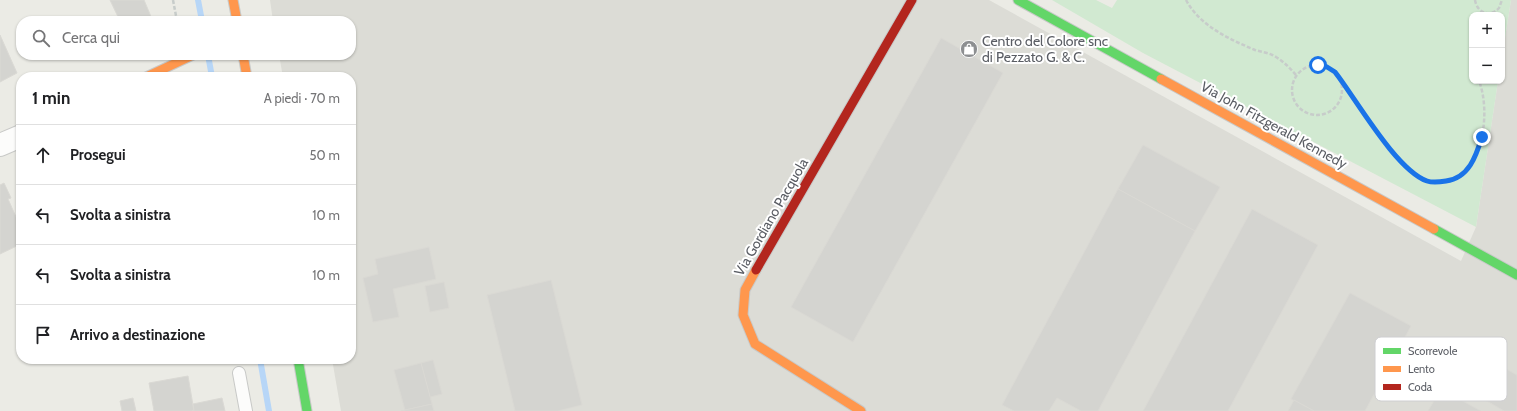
<!DOCTYPE html>
<html lang="it">
<head>
<meta charset="utf-8">
<style>
	:root { --surface:#fff; --page:#f6f6f6; --text:#202124; --muted:#757577; --line:#e0e0e0 }
	body { margin:0; font-family:Cabin,sans-serif; background:var(--page); color:var(--text) }
	.controls { position:absolute; right:12px; top:12px; display:grid; overflow:hidden; border-radius:8px; box-shadow:0 1px 3px #0004 }
	.controls button { width:36px; height:36px; display:grid; place-items:center; padding:0; border:0; border-bottom:1px solid var(--line); background:var(--surface); color:var(--text); font:20px sans-serif }
	.stop { position:absolute; width:12px; height:12px; margin:-9px; border:3px solid #1a73e8; border-radius:50%; background:#fff }
	.stop.end { background:#1a73e8; border-color:#fff; box-shadow:0 1px 4px #0008 }
	.list { margin:0; padding:0; list-style:none }
	h2 { display:flex; justify-content:space-between; align-items:center; height:52px; margin:0; padding:0 16px; font-size:17px }
	h2 small { font-size:13px; font-weight:400; color:var(--muted) }
	.list li { display:grid; grid-template-columns:26px 1fr auto; gap:12px; align-items:center; box-sizing:border-box; height:60px; padding:0 16px; border-top:1px solid var(--line) }
	.list b { display:block; font-size:15px; white-space:nowrap }
	.list em { font-size:13px; font-style:normal; color:var(--muted) }
	.icon { flex:none; width:22px; height:22px; fill:none; stroke:currentColor; stroke-width:2; stroke-linecap:round; stroke-linejoin:round }
	.map { position:relative; flex:none; width:1517px; height:411px; overflow:hidden }
	.search { position:absolute; background:var(--surface); box-shadow:0 1px 3px #0004; left:16px; top:16px; width:340px; height:44px; display:flex; align-items:center; gap:10px; box-sizing:border-box; padding:0 14px; border-radius:16px; color:var(--muted); font-size:15px }
	.panel { position:absolute; background:var(--surface); box-shadow:0 1px 3px #0004; left:16px; top:72px; width:340px; height:292px; border-radius:16px }
	.map>svg:first-child { display:block }
</style>
</head>
<body>
<div class="map">
<svg width="1517" height="411" viewBox="0 0 1517 411">
	<rect width="100%" height="100%" fill="#ebebe5"/>
	<path fill="#dcdcd6" d="M270,0H989L1461,261L1476,227L1498,81H1502V57L1511,0H1517V411H341L332,359H351V77H283L279,55H351V21H273Z"/>
	<path fill="#d1e9d1" d="M1052,0H1096L1112,8L1117,0H1511L1502,57V15H1472V81H1498L1476,227L1143,53Z"/>
	<g fill="none" stroke-linecap="round" stroke-linejoin="round">
		<g stroke="#b7d6f7" stroke-width="6">
			<path d="M198,0L202,21"/>
			<path d="M208,55L212,77"/>
			<path d="M260,359L269,411"/>
		</g>
	</g>
	<g fill="#d4d4d0" stroke="#dad9d4">
		<path d="M110,0H144L152,19L147,21H120Z"/>
		<path d="M0,35L17,73L0,82Z"/>
		<path d="M941,38L1003,73L853,342L791,307Z"/>
		<path d="M1143,145L1220,187L1195,231L1118,189Z"/>
		<path d="M4,183L11,198L8,199L20,226H21V244L0,254V185Z"/>
		<path d="M1118,189L1195,231L1098,411H1081L1057,398L1049,411H1014L1002,405Z"/>
		<path d="M1252,209L1318,245L1228,411H1143Z"/>
		<path d="M429,247L436,279L393,289L399,317L373,322L363,278L378,274L375,259Z"/>
		<path d="M551,280L582,405L558,411H515L487,295Z"/>
		<path d="M444,282L449,308L430,312L425,286Z"/>
		<path d="M1350,293L1411,326L1365,411H1314L1291,399Z"/>
		<path d="M1469,348L1517,375V411H1504L1451,380Z"/>
		<path d="M433,360L442,394L430,397L421,363Z"/>
		<path d="M421,363L432,404L405,410L394,370Z"/>
		<path d="M188,376L194,411H154L149,383Z"/>
		<path d="M1441,389L1481,411H1428Z"/>
		<path d="M133,398L136,411H122L120,401Z"/>
		<path d="M222,398L225,411H192H194L193,404Z"/>
		<path d="M1294,400L1314,411H1288Z"/>
		<path d="M432,404L434,411H401L405,410Z"/>
	</g>
	<g fill="none" stroke-linecap="round" stroke-linejoin="round">
		<defs>
			<path id="lane" d="M239,373L246,411"/>
			<path id="street" d="M0,145L21,136"/>
			<g id="fast">
				<path d="M1018,0L1161,79"/>
				<path d="M1434,229L1517,275"/>
				<path d="M298,359L307,411"/>
			</g>
			<g id="slow">
				<path d="M233,0L237,21"/>
				<path d="M243,55L247,77"/>
				<path d="M146,77L193,55"/>
				<path d="M1161,79L1434,229"/>
				<path d="M756,270L745,290L743,315L755,344L861,411"/>
			</g>
			<path id="jam" d="M756,270L912,0"/>
		</defs>
		<use href="#lane" stroke="#c8c9c7" stroke-width="14"/>
		<use href="#street" stroke="#c8c9c7" stroke-width="24"/>
		<use href="#fast" stroke="#c8c9c8" stroke-width="11"/>
		<use href="#slow" stroke="#c8c9c8" stroke-width="11"/>
		<use href="#jam" stroke="#c8c9c8" stroke-width="11"/>
		<g stroke="#c7ccca" stroke-width="2.5" stroke-dasharray="4 2" stroke-linecap="butt">
			<path d="M173,0L177,21"/>
			<path d="M1186,0C1200,26 1229,39 1255,50C1262,52 1270,53 1276,57C1284,62 1290,68 1296,75"/>
			<path d="M1475,0C1477,13 1490,18 1499,8L1502,0"/>
			<circle cx="1317" cy="90" r="25"/>
			<path d="M1337,75C1358,105 1390,158 1421,178C1429,183 1436,182 1445,181C1484,175 1491,111 1479,81"/>
		</g>
		<use href="#lane" stroke="#fcfcfb" stroke-width="12"/>
		<use href="#street" stroke="#fcfcfb" stroke-width="22"/>
		<use href="#fast" stroke="#63d668" stroke-width="9"/>
		<use href="#slow" stroke="#ff974d" stroke-width="9"/>
		<use href="#jam" stroke="#b3261e" stroke-width="9"/>
	</g>
	<g fill="none" stroke-linecap="round" stroke-linejoin="round">
		<path stroke="#1a73e8" stroke-width="5" d="M1318,65L1327,67L1335,72C1356,99 1396,170 1427,181C1433,183 1440,182 1446,181C1469,178 1476,156 1482,137"/>
	</g>
	<defs>
		<symbol id="shop-disc" viewBox="-11 -11 22 22"><circle r="9.5" fill="#8d8f91" stroke="#fff"/><path d="M-5-2.5h2.3a2.7 3.5 0 0 1 5.4 0H5L5.5 6h-11ZM-1.5-2.5h3a1.5 2.3 0 0 0-3 0Z" fill="#fff"/></symbol>
	</defs>
	<g fill-rule="evenodd">
		<use href="#shop-disc" x="959" y="39" width="20" height="20"/>
	</g>
	<g text-anchor="middle" stroke-width="4" stroke-linejoin="round" paint-order="stroke">
		<g font-size="14" fill="#5a5d64" stroke="#fff" text-anchor="start">
			<text x="982" y="46">Centro del Colore snc<tspan x="982" dy="16">di Pezzato G. &amp; C.</tspan></text>
		</g>
		<g font-size="14" fill="#5a5d64" stroke="#fff">
			<text transform="translate(1274 125) rotate(29)" y="5">Via John Fitzgerald Kennedy</text>
			<text transform="translate(771 217) rotate(-60)" y="5">Via Gordiano Pacquola</text>
		</g>
	</g>
	<rect x="1375" y="337" width="132" height="64" rx="6" fill="#fff" stroke="#ceced0" stroke-width="1"/>
	<rect x="1383" y="348" width="18" height="6" fill="#63d668"/>
	<rect x="1383" y="366" width="18" height="6" fill="#ff974d"/>
	<rect x="1383" y="384" width="18" height="6" fill="#b3261e"/>
	<g font-size="11" fill="#5a5d64">
		<text x="1408" y="355">Scorrevole</text>
		<text x="1408" y="373">Lento</text>
		<text x="1408" y="391">Coda</text>
	</g>
</svg>
<div class="controls">
<button>+</button>
<button>−</button>
</div>
<div class="stop" style="left:1318px;top:65px"></div>
<div class="stop end" style="left:1482px;top:137px"></div>
<div class="search"><svg class="icon" aria-label="search" viewBox="0 0 24 24"><circle cx="10" cy="10" r="6"/><path d="M15 15l6 6"/></svg>Cerca qui</div>
<section class="panel">
<h2>1 min<small>A piedi · 70 m</small></h2>
<ul class="list">
<li><svg class="icon" aria-label="ahead" viewBox="0 0 24 24"><path d="M12 20V5M6 11l6-6 6 6"/></svg><div><b>Prosegui</b></div><em>50 m</em></li>
<li><svg class="icon" aria-label="left" viewBox="0 0 24 24"><path d="M17 20v-9H6M10 6l-5 5 5 5"/></svg><div><b>Svolta a sinistra</b></div><em>10 m</em></li>
<li><svg class="icon" aria-label="left" viewBox="0 0 24 24"><path d="M17 20v-9H6M10 6l-5 5 5 5"/></svg><div><b>Svolta a sinistra</b></div><em>10 m</em></li>
<li><svg class="icon" aria-label="arrive" viewBox="0 0 24 24"><path d="M6 21V4h12l-3 4 3 4H6"/></svg><div><b>Arrivo a destinazione</b></div></li>
</ul>
</section>
</div>
</body>
</html>
